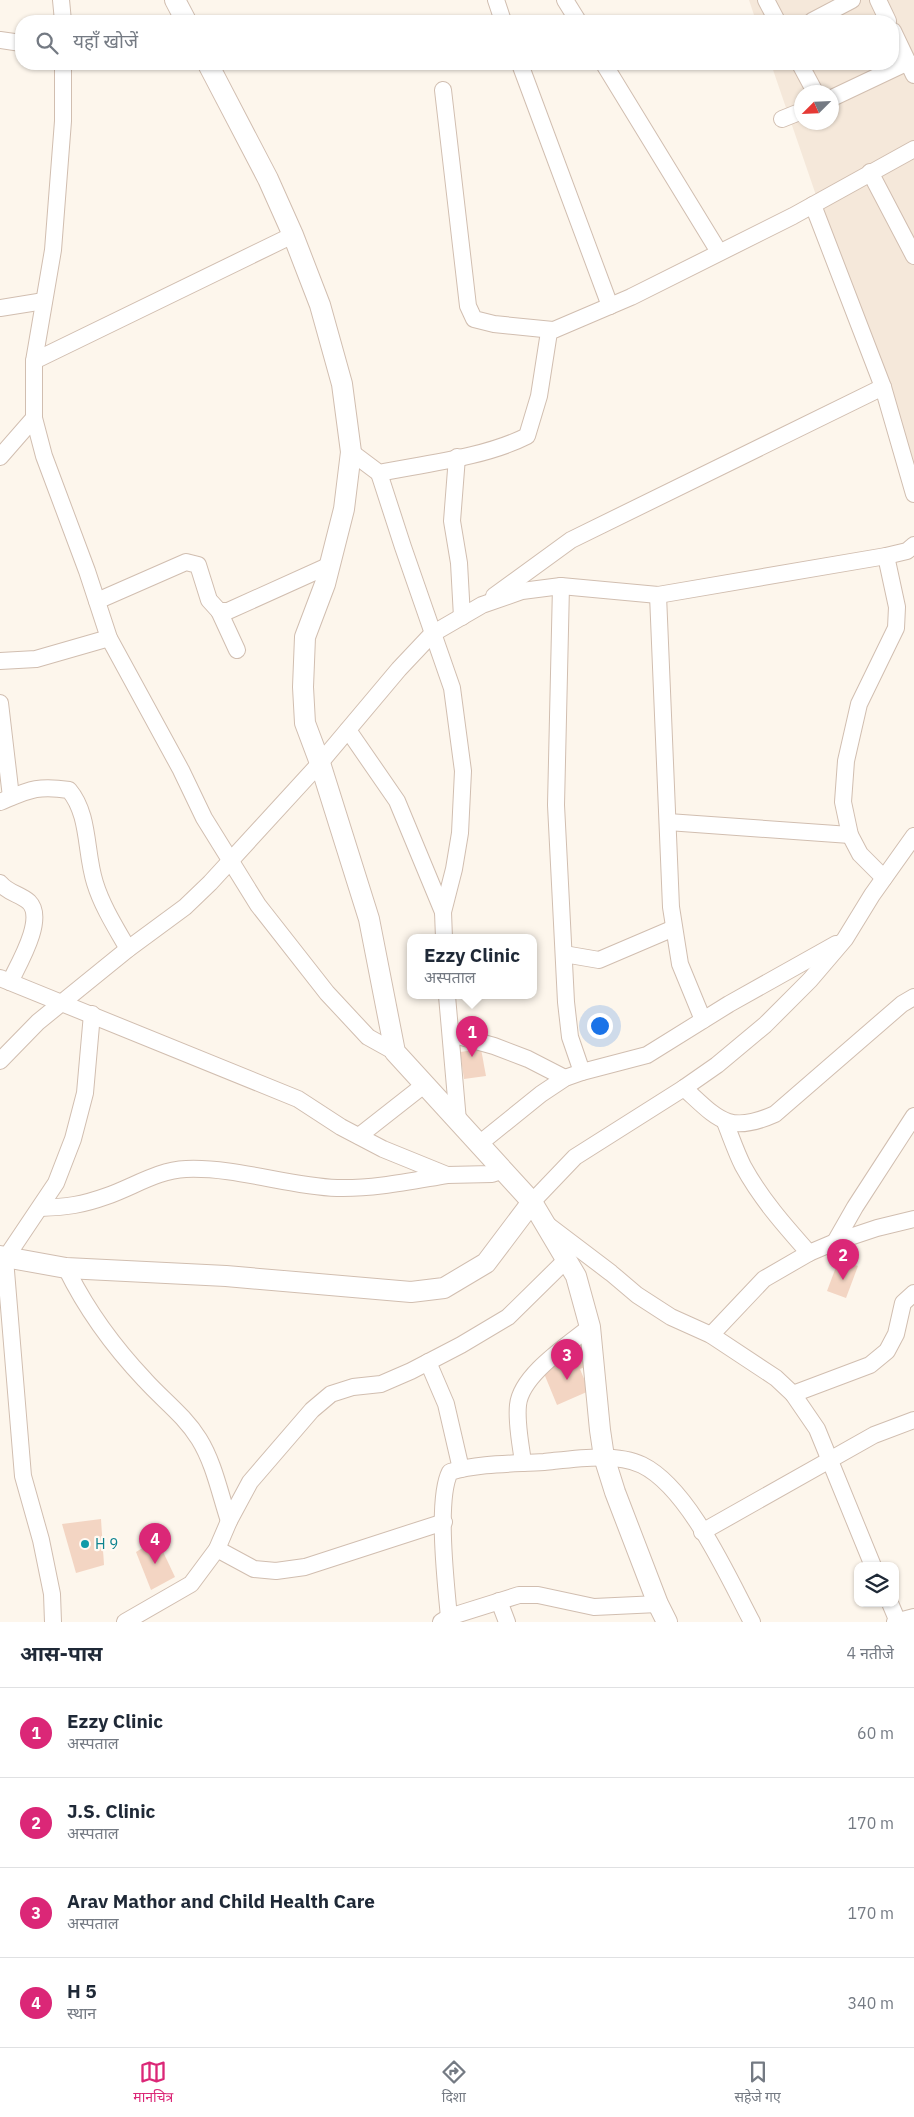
<!DOCTYPE html>
<html lang="hi">
<head>
<meta charset="utf-8">
<style>
	:root { --surface:#fff; --page:#f6f6f7; --text:#1f2937; --muted:#747a83; --line:#e0e1e3; --accent:#db2777 }
	body { margin:0; font-family:"IBM Plex Sans","Noto Sans Devanagari",sans-serif; background:var(--page); color:var(--text) }
	.controls { position:absolute; right:15px; bottom:15px; display:grid; overflow:hidden; border-radius:10px; box-shadow:0 1px 4px #0004 }
	.controls button { width:45px; height:45px; display:grid; place-items:center; padding:0; border:0; border-bottom:1px solid var(--line); background:var(--surface); color:var(--text); font:25px sans-serif }
	.compass { position:absolute; left:794px; top:85px; width:45px; height:45px; border-radius:50%; background:var(--surface); box-shadow:0 1px 4px #0004; rotate:246deg }
	.you { position:absolute; left:599px; top:1025px; width:18px; height:18px; margin:-12px; border:4px solid #fff; border-radius:50%; background:#1a73e8; box-shadow:0 0 0 8px #1a73e833 }
	.badge { display:grid; place-items:center; width:32px; height:32px; border-radius:50%; background:var(--accent); color:#fff; font-size:16px; font-weight:700 }
	.pin { position:absolute; translate:-50% -41px; filter:drop-shadow(0 1px 2px #0008) }
	.pin::after { content:''; position:absolute; top:26px; width:18px; height:15px; background:inherit; clip-path:polygon(0 0,100% 0,50% 100%) }
	.popup { position:absolute; left:407px; top:934px; width:130px; height:65px; box-sizing:border-box; display:grid; place-content:center; border-radius:10px; background:var(--surface); filter:drop-shadow(0 1px 4px #0005); font-size:16px; white-space:nowrap; color:var(--muted) }
	.popup b { font-size:19px; color:var(--text) }
	.popup::after { content:''; position:absolute; left:50%; top:100%; margin-left:-10px; border:10px solid transparent; border-top-color:var(--surface) }
	.list { margin:0; padding:0; list-style:none }
	h2 { display:flex; justify-content:space-between; align-items:center; height:65px; margin:0; padding:0 20px; font-size:21px }
	h2 small { font-size:16px; font-weight:400; color:var(--muted) }
	.list li { display:grid; grid-template-columns:32px 1fr auto; gap:15px; align-items:center; box-sizing:border-box; height:90px; padding:0 20px; border-top:1px solid var(--line) }
	.list b { display:block; font-size:19px; white-space:nowrap }
	.list p { margin:0; font-size:16px; white-space:nowrap; color:var(--muted) }
	.list em { font-size:16px; font-style:normal; color:var(--muted) }
	.icon { flex:none; width:28px; height:28px; fill:none; stroke:currentColor; stroke-width:2; stroke-linecap:round; stroke-linejoin:round }
	.map { position:relative; flex:none; width:914px; height:1622px; overflow:hidden }
	.search { position:absolute; background:var(--surface); box-shadow:0 1px 4px #0004; left:15px; right:15px; top:15px; height:55px; display:flex; align-items:center; gap:12px; box-sizing:border-box; padding:0 18px; border-radius:20px; color:var(--muted); font-size:19px }
	.sheet { height:425px; background:var(--surface) }
	nav { display:flex; justify-content:space-around; align-items:center; box-sizing:border-box; height:70px; border-top:1px solid var(--line); background:var(--surface); font-size:14px; color:var(--muted) }
	nav a { display:grid; justify-items:center; gap:2px }
	nav .on { color:var(--accent) }
	.map>svg:first-child { display:block }
</style>
</head>
<body>
<div class="map">
<svg width="914" height="1622" viewBox="0 0 914 1622">
	<rect width="100%" height="100%" fill="#fdf6ec"/>
	<path fill="#f5e8da" fill-rule="evenodd" d="M749,0H914V481L771,64H893V21H756ZM802,92H832V122H802Z"/>
	<g fill="#f3d5c3">
		<path d="M481,1049L486,1076L464,1079L460,1052Z"/>
		<path d="M839,1259L858,1266L846,1298L827,1291Z"/>
		<path d="M583,1355L587,1366L580,1369L589,1391L557,1405L543,1371Z"/>
		<path d="M101,1519L104,1565L76,1573L62,1524Z"/>
		<path d="M157,1539L175,1577L151,1590L136,1552Z"/>
	</g>
	<g fill="none" stroke-linecap="round" stroke-linejoin="round">
		<defs>
			<g id="minor">
				<path d="M61,0L63,21"/>
				<path d="M496,0L503,21"/>
				<path d="M565,0L578,21"/>
				<path d="M766,0L777,21"/>
				<path d="M878,0L888,21"/>
				<path d="M812,21L852,0"/>
				<path d="M893,31L914,75"/>
				<path d="M0,40L21,43"/>
				<path d="M63,64V121L53,250L34,361V418L44,456L87,571L109,638L181,770L204,818L258,905L327,993L368,1037L395,1052"/>
				<path d="M520,64L610,306"/>
				<path d="M604,64L719,252"/>
				<path d="M800,64L815,92"/>
				<path d="M443,90L468,306L474,319L494,324L553,330"/>
				<path d="M832,98L908,62"/>
				<path d="M782,119L802,111"/>
				<path d="M870,172L914,256"/>
				<path d="M813,205L883,387L914,494"/>
				<path d="M0,308L44,301"/>
				<path d="M34,361L293,235"/>
				<path d="M351,452L379,473C425,464 486,457 527,436L539,396L549,332L631,297L793,216L914,149"/>
				<path d="M0,457L34,418"/>
				<path d="M457,457L452,521L459,563L462,617"/>
				<path d="M379,473L403,547L452,688L463,771L460,833L454,869L443,912L444,938"/>
				<path d="M561,586L556,805L566,1002L570,1037L582,1072"/>
				<path d="M658,595L671,907L680,964L703,1020"/>
				<path d="M494,596L571,540L883,387"/>
				<path d="M97,601L186,562L198,565L209,600L219,611H228L330,565"/>
				<path d="M219,611L237,650"/>
				<path d="M0,661L36,659L109,638"/>
				<path d="M0,703L11,797"/>
				<path d="M348,730L397,801L443,912"/>
				<path d="M0,802C29,790 37,785 69,790C90,815 85,852 95,883C102,906 116,928 128,949"/>
				<path d="M668,822L850,835"/>
				<path d="M884,878L860,854L850,835L843,802L846,761L859,704L896,628L897,607L886,556"/>
				<path d="M0,883C8,893 20,894 29,902C46,919 18,965 10,982"/>
				<path d="M564,954L599,960L674,928"/>
				<path d="M0,978L298,1099L341,1127L383,1149L447,1175L492,1174L504,1170"/>
				<path d="M447,996L458,1121"/>
				<path d="M451,1034L494,1046L528,1059L565,1078"/>
				<path d="M0,1061L38,1022L128,949L185,907L210,883L320,763L399,669L432,634L482,605L522,591L561,586L658,595L886,556L907,551L914,545"/>
				<path d="M684,1088C718,1119 728,1135 775,1114L902,1004L914,997"/>
				<path d="M725,1122C731,1137 736,1152 743,1166C761,1199 785,1226 809,1253"/>
				<path d="M359,1136L424,1085"/>
				<path d="M479,1144L541,1094L565,1078L582,1072L647,1055L729,1004L836,944"/>
				<path d="M532,1202L575,1157L684,1088L717,1065L765,1025L810,980L845,939L872,895L914,836"/>
				<path d="M40,1208C67,1207 82,1205 107,1196C133,1187 158,1170 186,1169C237,1167 287,1186 337,1188C374,1189 411,1181 447,1175"/>
				<path d="M549,1226L611,1273L637,1295L671,1317L711,1335L776,1378L793,1394L817,1429L873,1566"/>
				<path d="M835,1242L855,1207L914,1116"/>
				<path d="M66,1268C87,1311 112,1345 145,1380C163,1400 184,1415 199,1439C214,1463 220,1494 229,1521"/>
				<path d="M711,1335L764,1279L809,1253L835,1242L877,1228L914,1219"/>
				<path d="M428,1362L446,1404L461,1469"/>
				<path d="M793,1394L870,1365L887,1351L896,1334L903,1303L914,1293"/>
				<path d="M523,1463C521,1445 516,1424 518,1405C521,1375 568,1345 590,1327"/>
				<path d="M702,1532L874,1435L914,1420"/>
				<path d="M217,1549L254,1569L276,1571L305,1567L444,1522"/>
				<path d="M499,1601L507,1622"/>
				<path d="M890,1603L898,1622"/>
				<path d="M449,1617C446,1585 436,1499 450,1472C480,1463 513,1464 544,1462C573,1459 616,1452 642,1465C689,1488 728,1577 752,1622"/>
				<path d="M53,1622L52,1594L41,1540L23,1476L5,1259L56,1183L73,1139L85,1093L92,1014"/>
				<path d="M125,1622L191,1584L217,1549L229,1521L250,1482L312,1410L331,1394L353,1387L381,1384L411,1371L461,1345L508,1317L566,1260"/>
				<path d="M441,1622L449,1617L519,1595H538L594,1607L658,1604"/>
				<path d="M895,1622L914,1617"/>
			</g>
			<g id="tertiary">
				<path d="M175,0L186,21"/>
				<path d="M208,64L268,179L293,235L320,305L342,384L351,452L344,509L325,584L305,637L303,687L305,723L320,763L369,919L395,1052L532,1202L576,1276L590,1327L600,1430L604,1457L615,1492L658,1604L667,1622"/>
				<path d="M0,1256L66,1268L226,1276L411,1292L444,1288L486,1263L532,1202"/>
			</g>
		</defs>
		<use href="#minor" stroke="#d1beb0" stroke-width="18"/>
		<use href="#tertiary" stroke="#d1beb0" stroke-width="22"/>
		<use href="#minor" stroke="#fff" stroke-width="16"/>
		<use href="#tertiary" stroke="#fff" stroke-width="20"/>
	</g>
	<circle fill="#0f9aa8" stroke="#fffaf3" stroke-width="2" cx="85" cy="1544" r="5"/>
	<g text-anchor="middle" stroke-width="4.5" stroke-linejoin="round" paint-order="stroke">
		<g font-size="15" fill="#0d838f" stroke="#fffaf3" text-anchor="start">
			<text x="95" y="1549">H 9</text>
		</g>
	</g>
</svg>
<div class="controls">
<button><svg class="icon" aria-label="layers" viewBox="0 0 24 24"><path d="M12 4l9 5-9 5-9-5zM3 14l9 5 9-5"/></svg></button>
</div>
<svg class="compass" viewBox="-18 -18 36 36"><path d="M0-13l5 13h-10z" fill="#e53935"/><path d="M0 13l5-13h-10z" fill="#747a83"/></svg>
<div class="you"></div>
<div class="pin badge" style="left:472px;top:1057px">1</div>
<div class="popup"><b>Ezzy Clinic</b>अस्पताल</div>
<div class="pin badge" style="left:843px;top:1280px">2</div>
<div class="pin badge" style="left:567px;top:1380px">3</div>
<div class="pin badge" style="left:155px;top:1564px">4</div>
<div class="search"><svg class="icon" aria-label="search" viewBox="0 0 24 24"><circle cx="10" cy="10" r="6"/><path d="M15 15l6 6"/></svg>यहाँ खोजें</div>
</div>
<section class="sheet">
<h2>आस-पास<small>4 नतीजे</small></h2>
<ul class="list">
<li><span class="badge">1</span><div><b>Ezzy Clinic</b><p>अस्पताल</p></div><em>60 m</em></li>
<li><span class="badge">2</span><div><b>J.S. Clinic</b><p>अस्पताल</p></div><em>170 m</em></li>
<li><span class="badge">3</span><div><b>Arav Mathor and Child Health Care</b><p>अस्पताल</p></div><em>170 m</em></li>
<li><span class="badge">4</span><div><b>H 5</b><p>स्थान</p></div><em>340 m</em></li>
</ul>
</section>
<nav>
<a class="on"><svg class="icon" aria-label="map" viewBox="0 0 24 24"><path d="M3 6l6-2 6 2 6-2v14l-6 2-6-2-6 2zM9 4v14M15 6v14"/></svg>मानचित्र</a>
<a><svg class="icon" aria-label="directions" viewBox="0 0 24 24"><path d="M12 3l9 9-9 9-9-9zM9 14v-3h6M13 9l2 2-2 2"/></svg>दिशा</a>
<a><svg class="icon" aria-label="saved" viewBox="0 0 24 24"><path d="M7 4h10v16l-5-4-5 4z"/></svg>सहेजे गए</a>
</nav>
</body>
</html>
